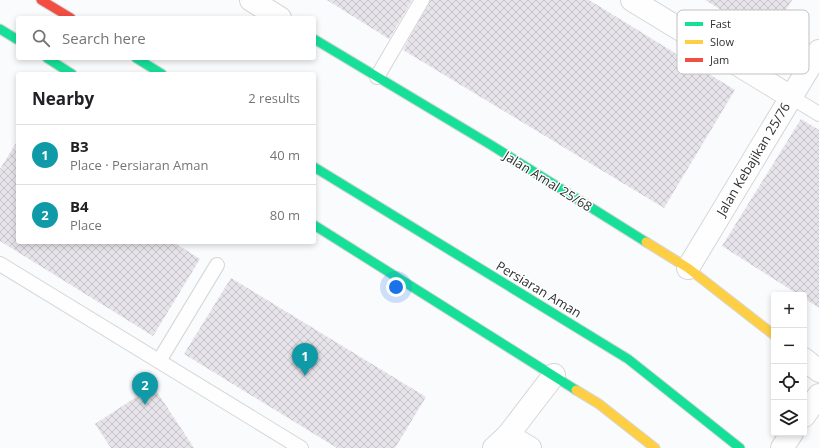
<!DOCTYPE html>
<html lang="en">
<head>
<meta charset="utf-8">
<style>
	:root { --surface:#fff; --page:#f6f6f6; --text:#202124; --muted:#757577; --line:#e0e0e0; --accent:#1a73e8 }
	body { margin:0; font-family:"Open Sans",sans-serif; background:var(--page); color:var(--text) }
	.controls { position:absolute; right:12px; bottom:12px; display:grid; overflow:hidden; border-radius:4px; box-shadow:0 2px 6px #0003 }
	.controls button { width:36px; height:36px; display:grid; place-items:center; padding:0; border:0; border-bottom:1px solid var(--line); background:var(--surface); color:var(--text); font:20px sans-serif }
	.you { position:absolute; left:396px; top:287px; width:14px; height:14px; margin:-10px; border:3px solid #fff; border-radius:50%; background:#1a73e8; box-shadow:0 0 0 6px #1a73e833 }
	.badge { display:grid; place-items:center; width:26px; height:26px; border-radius:50%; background:var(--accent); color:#fff; font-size:13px; font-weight:700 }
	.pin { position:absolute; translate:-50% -33px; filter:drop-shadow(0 1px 2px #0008) }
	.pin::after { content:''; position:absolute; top:21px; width:14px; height:12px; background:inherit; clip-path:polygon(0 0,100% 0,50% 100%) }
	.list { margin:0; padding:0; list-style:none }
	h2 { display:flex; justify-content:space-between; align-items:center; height:52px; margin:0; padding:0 16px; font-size:17px }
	h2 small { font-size:13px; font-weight:400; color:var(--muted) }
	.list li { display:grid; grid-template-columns:26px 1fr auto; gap:12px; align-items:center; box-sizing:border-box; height:60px; padding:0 16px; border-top:1px solid var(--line) }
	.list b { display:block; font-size:15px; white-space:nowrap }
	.list p { margin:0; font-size:13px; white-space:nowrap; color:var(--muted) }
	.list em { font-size:13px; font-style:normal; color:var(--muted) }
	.icon { flex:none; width:22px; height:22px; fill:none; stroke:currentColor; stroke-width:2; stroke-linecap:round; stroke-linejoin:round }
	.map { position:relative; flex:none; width:819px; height:448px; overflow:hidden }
	.search { position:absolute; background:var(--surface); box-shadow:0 2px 6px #0003; left:16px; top:16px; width:300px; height:44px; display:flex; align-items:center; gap:10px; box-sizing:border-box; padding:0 14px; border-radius:4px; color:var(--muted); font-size:15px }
	.panel { position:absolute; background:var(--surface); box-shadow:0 2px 6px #0003; left:16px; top:72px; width:300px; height:172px; border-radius:4px }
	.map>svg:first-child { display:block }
</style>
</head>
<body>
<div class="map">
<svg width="819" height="448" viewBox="0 0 819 448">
	<defs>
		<pattern id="building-cross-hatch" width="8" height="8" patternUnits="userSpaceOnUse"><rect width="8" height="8" fill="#e7e3ea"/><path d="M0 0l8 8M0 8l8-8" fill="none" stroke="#c6c3c9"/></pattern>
	</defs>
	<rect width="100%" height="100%" fill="#fafbfd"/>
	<g fill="url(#building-cross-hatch)">
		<path d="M327,0H412L389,39Z"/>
		<path d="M430,0H589L735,90L664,208L403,50Z"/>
		<path d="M705,0H792L769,39Z"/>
		<path d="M801,119L819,130V308L804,298V295H799L722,246Z"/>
		<path d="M18,140V242H173L200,259L153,336L0,241V169Z"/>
		<path d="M231,278L426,397L395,448H337L184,354Z"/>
		<path d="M153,386L194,448H111L95,424Z"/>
	</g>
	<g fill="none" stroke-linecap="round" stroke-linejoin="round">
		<defs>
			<g id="lane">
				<path d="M377,77L422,0"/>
				<path d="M791,97L819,114"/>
				<path d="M0,264L301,448"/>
				<path d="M159,361L217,265"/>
			</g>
			<g id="street">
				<path d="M251,0L280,18"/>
				<path d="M632,0L791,97"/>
				<path d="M688,268L819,51"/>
				<path d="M804,359L819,371"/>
				<path d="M804,416L819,395"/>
				<path d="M508,435L530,448"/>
				<path d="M494,448L508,435L554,375"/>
				<path d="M782,448L792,433"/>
			</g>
			<g id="fast">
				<path d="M0,29L18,40"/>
				<path d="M314,39L491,145L646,242"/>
				<path d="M47,58L72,74"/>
				<path d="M136,58L162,74"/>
				<path d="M314,167L628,359L740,448"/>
				<path d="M314,225L576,390"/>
			</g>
			<g id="slow">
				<path d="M646,242L688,268L774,335"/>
				<path d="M576,390L599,404L655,448"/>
			</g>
			<path id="jam" d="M41,0L71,18"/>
		</defs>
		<use href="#lane" stroke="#d5d6d7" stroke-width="16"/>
		<use href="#street" stroke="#d5d6d7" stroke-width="24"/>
		<use href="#fast" stroke="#d5d6d7" stroke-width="11"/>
		<use href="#slow" stroke="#d5d6d7" stroke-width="11"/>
		<use href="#jam" stroke="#d5d6d7" stroke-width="11"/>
		<use href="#lane" stroke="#fefeff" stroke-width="14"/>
		<use href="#street" stroke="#fefeff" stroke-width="22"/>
		<use href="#fast" stroke="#16e098" stroke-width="9"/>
		<use href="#slow" stroke="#ffcf43" stroke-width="9"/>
		<use href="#jam" stroke="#f24e42" stroke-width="9"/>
	</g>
	<g text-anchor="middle" stroke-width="3" stroke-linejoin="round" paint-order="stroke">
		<g font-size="13" fill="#2f3031" stroke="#fff">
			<text transform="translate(753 159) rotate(-59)" y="5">Jalan Kebajikan 25/76</text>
			<text transform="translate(548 181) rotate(32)" y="5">Jalan Amal 25/68</text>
			<text transform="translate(539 289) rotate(31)" y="5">Persiaran Aman</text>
		</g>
	</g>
	<rect x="677" y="10" width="132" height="64" rx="6" fill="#fff" stroke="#c1c1c1" stroke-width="1"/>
	<rect x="685" y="22" width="18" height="4" fill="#16e098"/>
	<rect x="685" y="40" width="18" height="4" fill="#ffcf43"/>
	<rect x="685" y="58" width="18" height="4" fill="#f24e42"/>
	<g font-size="11" fill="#2f3031">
		<text x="710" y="28">Fast</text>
		<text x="710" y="46">Slow</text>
		<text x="710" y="64">Jam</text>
	</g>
</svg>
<div class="controls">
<button>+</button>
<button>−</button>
<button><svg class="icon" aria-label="locate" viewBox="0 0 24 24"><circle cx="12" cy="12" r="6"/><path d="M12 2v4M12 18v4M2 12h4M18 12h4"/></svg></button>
<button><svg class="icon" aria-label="layers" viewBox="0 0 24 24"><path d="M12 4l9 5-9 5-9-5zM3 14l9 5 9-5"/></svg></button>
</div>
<div class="you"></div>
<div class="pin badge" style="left:305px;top:376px;background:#0f9aa8">1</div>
<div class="pin badge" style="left:145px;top:405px;background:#0f9aa8">2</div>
<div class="search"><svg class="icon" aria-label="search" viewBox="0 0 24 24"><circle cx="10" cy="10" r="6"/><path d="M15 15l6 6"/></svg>Search here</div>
<section class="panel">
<h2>Nearby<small>2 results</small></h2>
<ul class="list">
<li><span class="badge" style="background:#0f9aa8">1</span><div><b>B3</b><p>Place · Persiaran Aman</p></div><em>40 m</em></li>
<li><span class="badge" style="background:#0f9aa8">2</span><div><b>B4</b><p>Place</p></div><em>80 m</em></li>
</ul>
</section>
</div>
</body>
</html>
